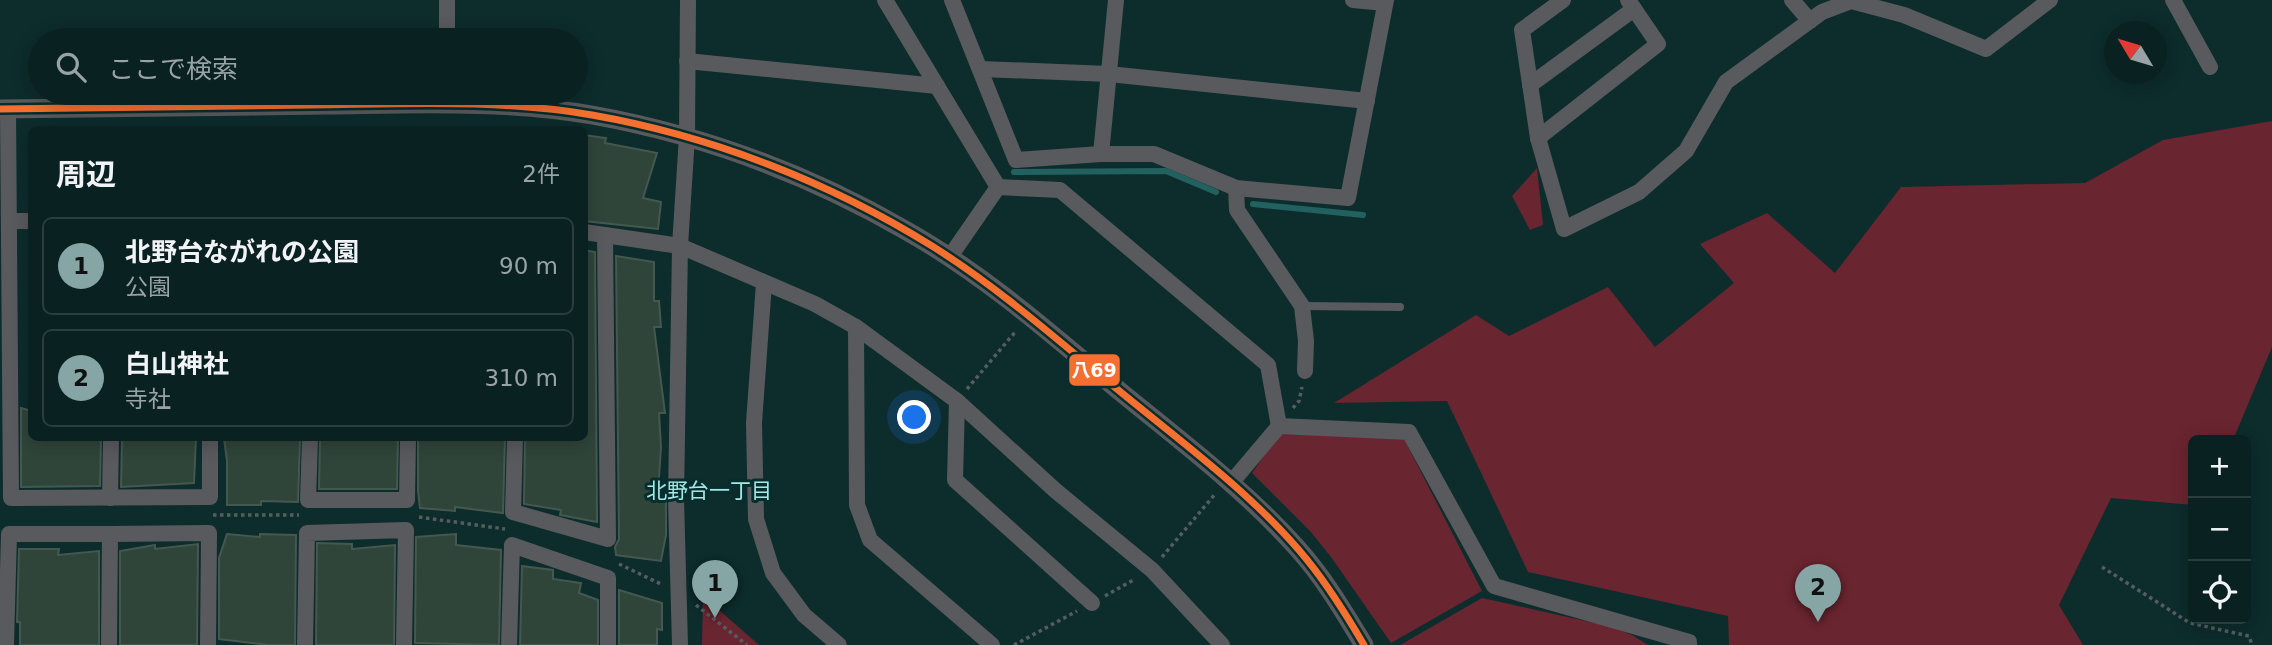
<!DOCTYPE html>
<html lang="ja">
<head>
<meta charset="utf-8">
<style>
	:root { --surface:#0a2121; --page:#182e2e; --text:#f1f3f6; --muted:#99a3a5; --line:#2a3e3f; --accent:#86a6a6 }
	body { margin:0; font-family:"DejaVu Sans","Noto Sans JP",sans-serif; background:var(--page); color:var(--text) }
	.controls { position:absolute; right:21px; bottom:21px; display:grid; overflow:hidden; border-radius:10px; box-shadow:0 4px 18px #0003 }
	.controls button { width:63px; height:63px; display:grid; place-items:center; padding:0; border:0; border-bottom:2px solid var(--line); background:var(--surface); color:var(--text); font:35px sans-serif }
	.compass { position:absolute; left:2104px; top:21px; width:63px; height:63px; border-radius:50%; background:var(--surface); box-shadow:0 4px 18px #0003; rotate:308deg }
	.you { position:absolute; left:915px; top:418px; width:24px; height:24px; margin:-18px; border:5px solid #fff; border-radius:50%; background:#1a73e8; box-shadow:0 0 0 10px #1a73e833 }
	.badge { display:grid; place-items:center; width:46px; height:46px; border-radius:50%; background:var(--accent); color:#111; font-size:23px; font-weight:700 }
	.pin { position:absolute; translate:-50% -58px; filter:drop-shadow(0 2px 4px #0008) }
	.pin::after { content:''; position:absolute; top:37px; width:24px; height:21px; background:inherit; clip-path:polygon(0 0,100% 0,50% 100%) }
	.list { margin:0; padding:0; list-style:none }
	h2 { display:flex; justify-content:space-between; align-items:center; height:91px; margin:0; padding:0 28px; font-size:30px }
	h2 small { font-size:23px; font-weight:400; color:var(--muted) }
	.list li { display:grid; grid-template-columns:46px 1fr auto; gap:21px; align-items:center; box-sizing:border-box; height:98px; margin:0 14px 14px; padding:0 14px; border:2px solid var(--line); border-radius:10px }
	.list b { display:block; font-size:26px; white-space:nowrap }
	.list p { margin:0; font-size:23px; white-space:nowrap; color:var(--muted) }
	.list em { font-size:23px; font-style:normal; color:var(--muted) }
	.icon { flex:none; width:38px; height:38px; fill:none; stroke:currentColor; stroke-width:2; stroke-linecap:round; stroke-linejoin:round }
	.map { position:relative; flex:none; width:2272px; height:645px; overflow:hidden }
	.search { position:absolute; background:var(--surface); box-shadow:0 4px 18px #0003; left:28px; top:28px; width:560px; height:77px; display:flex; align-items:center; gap:18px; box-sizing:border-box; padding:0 24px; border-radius:38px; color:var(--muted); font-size:26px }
	.panel { position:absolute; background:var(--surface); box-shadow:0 4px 18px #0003; left:28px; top:126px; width:560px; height:315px; border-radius:10px }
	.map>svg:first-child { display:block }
</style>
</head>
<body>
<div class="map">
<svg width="2272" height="645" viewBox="0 0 2272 645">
	<rect width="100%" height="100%" fill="#0d2c2c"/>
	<g fill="#692530">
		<path d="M2272,121V347L2233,440H2193V505L2111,498L2059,605L2083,645H1729L1728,616L1528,572L1447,401L1334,403L1476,315L1509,336L1608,287L1655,347L1734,283L1700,244L1767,213L1835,273L1901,187L2085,183L2163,140Z"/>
		<path d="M1537,168L1543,225L1530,230L1512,196Z"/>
		<path d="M1280,433L1404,439L1482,591L1391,643L1331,557L1310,531L1252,473Z"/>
		<path d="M703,596L759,645H702Z"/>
		<path d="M1482,598L1612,627L1632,635L1648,645H1400Z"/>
	</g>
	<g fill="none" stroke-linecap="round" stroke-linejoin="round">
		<g stroke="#236060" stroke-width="6">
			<path d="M1014,172L1166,171L1216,192"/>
			<path d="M1253,204L1363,215"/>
		</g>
	</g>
	<g fill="#2f453a" stroke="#455850" stroke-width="2">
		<path d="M584,135L606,138L605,143L657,153L643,198L661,202L658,229L584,221Z"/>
		<path d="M584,250L595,252L597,522L560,515L561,510L524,504L525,438H584Z"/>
		<path d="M616,256L654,262V301H659L661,327H654L665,413H659L661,447L658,493L666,494V535L661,561L616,555L615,547L619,539Z"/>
		<path d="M21,408L32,411V438H101L100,486L21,487Z"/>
		<path d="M122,438H196L194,483L121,487Z"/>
		<path d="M224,438H300L298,502L261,501V505H227V461Z"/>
		<path d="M320,438H398L397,489H319Z"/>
		<path d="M418,438H450L466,440V438H505L503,513L455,507V511L420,508L418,491Z"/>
		<path d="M227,534L260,537V534L296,535L295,645H268L219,639V558Z"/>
		<path d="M456,534V545L501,550L499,645L415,643L416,537Z"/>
		<path d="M317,543L352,544V549L395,545L394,645H316Z"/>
		<path d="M198,544L197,645H120V551L155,545V549Z"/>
		<path d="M19,549H59L58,555L99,551V645H20V622H17Z"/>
		<path d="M522,566L553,570V579L581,583L579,593L598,600V645H520Z"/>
		<path d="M619,590L662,603V630L657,629V645H619Z"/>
	</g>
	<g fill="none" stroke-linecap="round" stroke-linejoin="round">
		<g stroke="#555d61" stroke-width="3.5" stroke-dasharray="3.5 3.5" stroke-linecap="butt">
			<path d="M967,389L1016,331"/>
			<path d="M1293,408L1299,401L1302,387"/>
			<path d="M213,515H299"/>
			<path d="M419,517L505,529"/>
			<path d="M1162,557L1216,493"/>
			<path d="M619,564L663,585"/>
			<path d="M2102,567L2190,623L2249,636L2252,645"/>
			<path d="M1105,596L1135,579"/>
			<path d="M696,605L747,645"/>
			<path d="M1014,645L1077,611"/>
		</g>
		<path stroke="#595a5e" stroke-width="8" d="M1302,306L1400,307"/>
		<g stroke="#595a5e" stroke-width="16">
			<path d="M447,0V40"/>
			<path d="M885,0L998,187L1060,190L1268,365L1279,426"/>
			<path d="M952,0L1016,160L1101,154H1154L1236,188L1348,198L1386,0"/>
			<path d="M1353,0L1385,3"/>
			<path d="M1563,0L1522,30L1538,138L1564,229L1639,192L1686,151L1726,82L1822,12L1851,1L1904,15L1986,49L2050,0"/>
			<path d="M1792,0L1810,21"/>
			<path d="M2173,0L2210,67"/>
			<path d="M687,61L937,86"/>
			<path d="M981,69L1109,74L1367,101"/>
			<path d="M1530,85L1634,9"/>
			<path d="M8,109L11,498L210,497V438"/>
			<path d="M1538,138L1658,44L1628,0"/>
			<path d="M1101,154L1116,0"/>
			<path d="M1236,188L1237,210L1302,306L1306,341L1305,371"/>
			<path d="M9,221H32"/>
			<path d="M584,232L680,246L815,304L856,327L957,401L1056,491L1152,570L1222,645"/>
			<path d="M949,258L998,187"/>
			<path d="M764,283L754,423L756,519L773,573L804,615L839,645"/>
			<path d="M856,327L857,505L870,540L992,645"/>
			<path d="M957,401L955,480L1092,603"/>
			<path d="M1279,426L1409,432L1494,586L1689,642V645"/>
			<path d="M310,438L308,500H407L408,438"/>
			<path d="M515,438L513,512L608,539L605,235"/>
			<path d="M1231,483L1279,426"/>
			<path d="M110,498L111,438"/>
			<path d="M6,645L9,534H110"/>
			<path d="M109,645L110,534L209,533L208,645"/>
			<path d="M305,645L307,533L406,530L404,645"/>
			<path d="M509,645L512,545L608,578V645"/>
			<path d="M680,645L676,499L680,246L687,136L688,0"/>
		</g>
		<path stroke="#595a5e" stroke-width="19" d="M0,109C109,108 218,107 328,105C416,104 505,100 592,115C703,135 808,174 905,230C980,272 1046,329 1111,384C1175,437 1243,487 1298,549C1324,578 1344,612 1364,645"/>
		<defs>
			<path id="bus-1" d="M0,109C104,108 208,107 312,105C405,104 500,99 592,115C712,136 829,182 932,246C996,286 1053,336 1111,384C1178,440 1252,492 1308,561C1329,587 1347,616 1364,645"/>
		</defs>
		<use href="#bus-1" stroke="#072d2d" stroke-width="12"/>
		<use href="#bus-1" stroke="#f46f30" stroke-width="7"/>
	</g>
	<g text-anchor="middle" stroke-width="6" stroke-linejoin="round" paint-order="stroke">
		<g font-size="21" fill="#a3e7e6" stroke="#072d2d">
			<text x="709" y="498">北野台一丁目</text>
		</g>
	</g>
	<rect stroke="#072d2d" stroke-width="2.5" x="1068" y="353" width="53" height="34" rx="7" fill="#f46f30"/>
	<g font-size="19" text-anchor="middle" font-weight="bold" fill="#fff">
		<text x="1094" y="377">八69</text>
	</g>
</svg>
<div class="controls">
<button>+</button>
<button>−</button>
<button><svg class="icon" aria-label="locate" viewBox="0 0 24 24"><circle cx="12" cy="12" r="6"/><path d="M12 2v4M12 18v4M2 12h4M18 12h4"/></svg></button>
</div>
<svg class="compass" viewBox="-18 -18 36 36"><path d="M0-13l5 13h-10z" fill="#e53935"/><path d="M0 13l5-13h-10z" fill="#99a3a5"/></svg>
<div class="you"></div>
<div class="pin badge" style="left:715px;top:618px">1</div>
<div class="pin badge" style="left:1818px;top:622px">2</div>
<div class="search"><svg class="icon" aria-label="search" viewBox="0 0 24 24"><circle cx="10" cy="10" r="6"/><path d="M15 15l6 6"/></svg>ここで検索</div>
<section class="panel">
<h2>周辺<small>2件</small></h2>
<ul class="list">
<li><span class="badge">1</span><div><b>北野台ながれの公園</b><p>公園</p></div><em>90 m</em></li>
<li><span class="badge">2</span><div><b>白山神社</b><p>寺社</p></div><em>310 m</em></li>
</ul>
</section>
</div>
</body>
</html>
